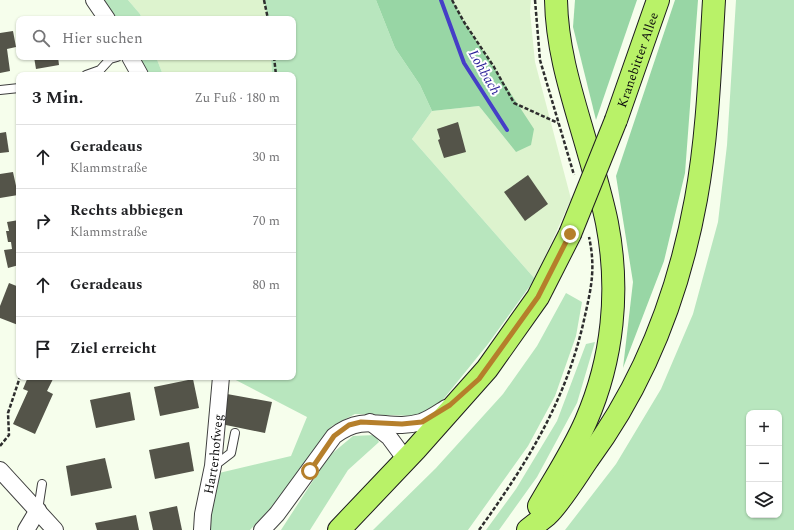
<!DOCTYPE html>
<html lang="de">
<head>
<meta charset="utf-8">
<style>
	:root { --surface:#fff; --page:#f6f6f6; --text:#202124; --muted:#757577; --line:#e0e0e0 }
	body { margin:0; font-family:Spectral,serif; background:var(--page); color:var(--text) }
	.controls { position:absolute; right:12px; bottom:12px; display:grid; overflow:hidden; border-radius:8px; box-shadow:0 1px 3px #0004 }
	.controls button { width:36px; height:36px; display:grid; place-items:center; padding:0; border:0; border-bottom:1px solid var(--line); background:var(--surface); color:var(--text); font:20px sans-serif }
	.stop { position:absolute; width:12px; height:12px; margin:-9px; border:3px solid #b57f2b; border-radius:50%; background:#fff }
	.stop.end { background:#b57f2b; border-color:#fff; box-shadow:0 1px 4px #0008 }
	.list { margin:0; padding:0; list-style:none }
	h2 { display:flex; justify-content:space-between; align-items:center; height:52px; margin:0; padding:0 16px; font-size:17px }
	h2 small { font-size:13px; font-weight:400; color:var(--muted) }
	.list li { display:grid; grid-template-columns:26px 1fr auto; gap:12px; align-items:center; box-sizing:border-box; height:64px; padding:0 16px; border-top:1px solid var(--line) }
	.list b { display:block; font-size:15px; white-space:nowrap }
	.list p { margin:0; font-size:13px; white-space:nowrap; color:var(--muted) }
	.list em { font-size:13px; font-style:normal; color:var(--muted) }
	.icon { flex:none; width:22px; height:22px; fill:none; stroke:currentColor; stroke-width:2; stroke-linecap:round; stroke-linejoin:round }
	.map { position:relative; flex:none; width:794px; height:530px; overflow:hidden }
	.search { position:absolute; background:var(--surface); box-shadow:0 1px 3px #0004; left:16px; top:16px; width:280px; height:44px; display:flex; align-items:center; gap:10px; box-sizing:border-box; padding:0 14px; border-radius:8px; color:var(--muted); font-size:15px }
	.panel { position:absolute; background:var(--surface); box-shadow:0 1px 3px #0004; left:16px; top:72px; width:280px; height:308px; border-radius:8px }
	.map>svg:first-child { display:block }
</style>
</head>
<body>
<div class="map">
<svg width="794" height="530" viewBox="0 0 794 530">
	<rect width="100%" height="100%" fill="#f6feec"/>
	<g fill="#ddf3ce">
		<path d="M128,0H264L268,19H142L140,14Z"/>
		<path d="M452,0H531L530,12L535,62L571,199L535,279L412,139L432,111L479,106L516,152L464,22Z"/>
		<path d="M156,57H271L272,75H163Z"/>
	</g>
	<g fill="#b8e6be" fill-rule="evenodd">
		<path d="M94,0H128L140,14L142,19H107Z"/>
		<path d="M264,0H376L395,48L420,85L432,111L412,139L535,279L488,344L437,407L418,416L355,414L332,426L279,499L250,530H207L219,473L291,456L307,417L230,377H293V75H272L271,57H293V19H268Z"/>
		<path d="M736,0H794V530H565L616,464L661,389L693,314L718,222L727,145ZM749,413H779V515H749Z"/>
		<path d="M130,57H156L163,75H140Z"/>
		<path d="M566,293L582,302L576,336L555,396L528,446L468,530H373L436,468L503,394L537,346Z"/>
		<path d="M595,342L577,403L537,477L499,530H486L516,489L557,421L586,344Z"/>
		<path d="M375,435L379,442L348,470L310,530H281L329,456L353,436Z"/>
	</g>
	<g fill="#98d6a5">
		<path d="M376,0H452L464,22L534,129L531,145L516,152L479,106L432,111L420,85L395,48Z"/>
		<path d="M575,0H637L596,120L573,27Z"/>
		<path d="M675,0H698L685,173L664,261L623,368L633,282L616,176Z"/>
	</g>
	<g fill="none" stroke-linecap="round" stroke-linejoin="round">
		<path stroke="#453ec7" stroke-width="4" d="M441,0L464,63L507,130"/>
	</g>
	<g fill="#545449">
		<path d="M13,31L16,47L7,49L10,71L0,73V33Z"/>
		<path d="M34,57H58L59,65L36,69Z"/>
		<path d="M458,122L466,152L444,158L438,140L440,139L437,129Z"/>
		<path d="M6,132L9,152L0,153V133Z"/>
		<path d="M13,172L18,195L0,198V174Z"/>
		<path d="M528,175L548,204L525,221L504,192Z"/>
		<path d="M19,220V265L8,268L4,250L12,249L11,242H8L6,231H9L7,222Z"/>
		<path d="M9,283L19,287L18,325L0,318V306Z"/>
		<path d="M28,377H54L47,391L53,394L35,434L13,424L28,391L23,389Z"/>
		<path d="M193,379L199,408L160,416L154,387Z"/>
		<path d="M130,392L135,420L96,428L90,400Z"/>
		<path d="M227,394L272,402L265,433L221,424Z"/>
		<path d="M189,442L194,471L155,479L149,450Z"/>
		<path d="M105,458L112,488L71,496L66,466Z"/>
		<path d="M177,506L182,530H153L149,512Z"/>
		<path d="M136,515L139,530H97L95,523Z"/>
	</g>
	<g fill="none" stroke-linecap="round" stroke-linejoin="round">
		<defs>
			<g id="lane">
				<path d="M86,75L100,70L110,59L117,57"/>
				<path d="M0,90L19,88"/>
				<path d="M214,466L231,453L235,433"/>
				<path d="M38,510L42,484"/>
			</g>
			<g id="street">
				<path d="M94,0L107,19"/>
				<path d="M130,57L140,75"/>
				<path d="M370,422L389,437L406,460"/>
				<path d="M0,470L55,530"/>
				<path d="M26,530L38,510"/>
				<path id="s1" d="M202,530L203,514L213,466L221,377"/>
				<path d="M262,530L277,514L334,436C366,411 388,432 421,422C430,419 438,413 446,408"/>
			</g>
			<g id="primary">
				<path id="s2" d="M616,120L658,0"/>
				<path d="M539,506C555,478 573,451 586,421C613,359 620,290 607,223C602,198 594,172 587,147C573,98 557,52 556,0"/>
				<path d="M339,530L415,450L487,369L538,297L570,234"/>
				<path d="M528,530C534,525 541,520 547,515C560,503 577,475 588,459C645,382 679,292 696,199C708,134 710,66 714,0"/>
			</g>
		</defs>
		<use href="#lane" stroke="#3f3f3f" stroke-width="10"/>
		<use href="#street" stroke="#3f3f3f" stroke-width="18"/>
		<use href="#primary" stroke="#1d1d1d" stroke-width="24"/>
		<g stroke="#2e2e2e" stroke-width="2.5" stroke-dasharray="4 2" stroke-linecap="butt">
			<path d="M264,0L268,19"/>
			<path d="M452,0L464,22L494,67L514,103L558,123"/>
			<path d="M535,0L540,60L574,175"/>
			<path d="M274,57L276,75"/>
			<path d="M0,446L9,435L8,413L20,377"/>
			<path d="M479,530C527,463 566,401 584,320C591,289 596,269 589,237"/>
		</g>
		<use href="#lane" stroke="#fff" stroke-width="8"/>
		<use href="#street" stroke="#fff" stroke-width="16"/>
		<use href="#primary" stroke="#b9f268" stroke-width="22"/>
		<defs>
			<path id="primary-bridge" d="M570,234L616,120"/>
		</defs>
		<use href="#primary-bridge" stroke="#1d1d1d" stroke-width="24" stroke-linecap="butt"/>
		<use href="#primary-bridge" stroke="#b9f268" stroke-width="22"/>
	</g>
	<g fill="none" stroke-linecap="round" stroke-linejoin="round">
		<path stroke="#b57f2b" stroke-width="5" d="M310,471L334,436L349,425L361,422L402,424L422,422L450,405L479,379L538,297L570,234"/>
	</g>
	<g text-anchor="middle" stroke-width="4" stroke-linejoin="round" paint-order="stroke">
		<g font-size="13" fill="#0c0c0c" stroke="#fff">
			<text dy="5" stroke="none"><textPath href="#s2" startOffset="64">Kranebitter Allee</textPath></text>
			<text dy="5" stroke="none"><textPath href="#s1" startOffset="77">Harterhofweg</textPath></text>
		</g>
		<g font-size="14" font-style="italic" fill="#271c97" stroke="#fff">
			<text transform="translate(485 72) rotate(60)" y="5">Lohbach</text>
		</g>
	</g>
</svg>
<div class="controls">
<button>+</button>
<button>−</button>
<button><svg class="icon" aria-label="layers" viewBox="0 0 24 24"><path d="M12 4l9 5-9 5-9-5zM3 14l9 5 9-5"/></svg></button>
</div>
<div class="stop" style="left:310px;top:471px"></div>
<div class="stop end" style="left:570px;top:234px"></div>
<div class="search"><svg class="icon" aria-label="search" viewBox="0 0 24 24"><circle cx="10" cy="10" r="6"/><path d="M15 15l6 6"/></svg>Hier suchen</div>
<section class="panel">
<h2>3 Min.<small>Zu Fuß · 180 m</small></h2>
<ul class="list">
<li><svg class="icon" aria-label="ahead" viewBox="0 0 24 24"><path d="M12 20V5M6 11l6-6 6 6"/></svg><div><b>Geradeaus</b><p>Klammstraße</p></div><em>30 m</em></li>
<li><svg class="icon" aria-label="right" viewBox="0 0 24 24"><path d="M7 20v-9h11M14 6l5 5-5 5"/></svg><div><b>Rechts abbiegen</b><p>Klammstraße</p></div><em>70 m</em></li>
<li><svg class="icon" aria-label="ahead" viewBox="0 0 24 24"><path d="M12 20V5M6 11l6-6 6 6"/></svg><div><b>Geradeaus</b></div><em>80 m</em></li>
<li><svg class="icon" aria-label="arrive" viewBox="0 0 24 24"><path d="M6 21V4h12l-3 4 3 4H6"/></svg><div><b>Ziel erreicht</b></div></li>
</ul>
</section>
</div>
</body>
</html>
